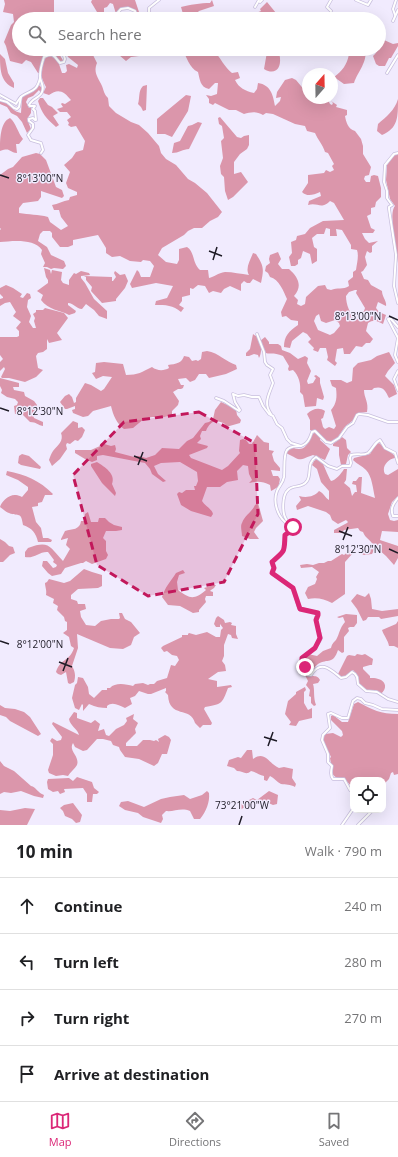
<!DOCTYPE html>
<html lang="en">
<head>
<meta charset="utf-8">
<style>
	:root { --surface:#fff; --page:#f6f6f6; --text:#202124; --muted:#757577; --line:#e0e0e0; --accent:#db2777 }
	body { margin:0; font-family:"Open Sans",sans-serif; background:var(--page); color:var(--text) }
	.controls { position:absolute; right:12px; bottom:12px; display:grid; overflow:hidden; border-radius:8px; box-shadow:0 4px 16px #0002 }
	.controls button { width:36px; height:36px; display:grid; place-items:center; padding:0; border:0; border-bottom:1px solid var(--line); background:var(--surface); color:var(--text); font:20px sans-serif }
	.compass { position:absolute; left:302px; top:68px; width:36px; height:36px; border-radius:50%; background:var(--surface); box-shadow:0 4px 16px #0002; rotate:20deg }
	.stop { position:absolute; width:12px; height:12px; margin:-9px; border:3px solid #db2777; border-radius:50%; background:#fff }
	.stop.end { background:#db2777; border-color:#fff; box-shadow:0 1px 4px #0008 }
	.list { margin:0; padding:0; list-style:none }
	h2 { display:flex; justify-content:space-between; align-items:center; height:52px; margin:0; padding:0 16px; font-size:17px }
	h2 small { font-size:13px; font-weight:400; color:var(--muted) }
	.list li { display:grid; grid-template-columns:26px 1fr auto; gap:12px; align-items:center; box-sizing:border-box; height:56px; padding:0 16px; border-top:1px solid var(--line) }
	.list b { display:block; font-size:15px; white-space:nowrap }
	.list em { font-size:13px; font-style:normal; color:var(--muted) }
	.icon { flex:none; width:22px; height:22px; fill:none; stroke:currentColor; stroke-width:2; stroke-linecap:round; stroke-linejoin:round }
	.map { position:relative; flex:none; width:398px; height:825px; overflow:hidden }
	.search { position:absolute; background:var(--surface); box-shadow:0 4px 16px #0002; left:12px; right:12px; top:12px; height:44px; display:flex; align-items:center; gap:10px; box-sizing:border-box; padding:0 14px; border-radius:22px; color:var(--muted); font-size:15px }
	.sheet { height:276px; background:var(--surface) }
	nav { display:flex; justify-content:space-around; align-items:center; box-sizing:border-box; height:56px; border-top:1px solid var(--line); background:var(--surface); font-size:11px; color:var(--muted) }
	nav a { display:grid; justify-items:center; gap:2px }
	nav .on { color:var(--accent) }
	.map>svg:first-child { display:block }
</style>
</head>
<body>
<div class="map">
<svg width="398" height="825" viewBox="0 0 398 825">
	<rect width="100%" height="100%" fill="#f1ebfe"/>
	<g fill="#db96ab" fill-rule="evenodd">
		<path d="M4,0H54V19H30L29,18L19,19V49H32L33,51L37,49H59L58,52L64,62H59L56,56L49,53L44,57L40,73H38L31,62L26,60L22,64L10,61L6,46L4,42L11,25L14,22L13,14L3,12L5,4Z"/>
		<path d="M92,0H135L140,15C133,11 130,5 120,9L116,14L113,4L110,3L107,7L104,8V12L103,16L97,12L91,2Z"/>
		<path d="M212,0L214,6L199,11L198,12V14L194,16L183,14L181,7C189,5 201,3 210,3Z"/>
		<path d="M267,2L276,13L273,15L271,14L269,17L271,19H264L265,17L263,15L257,19H255L256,13L261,11L260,9Z"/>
		<path d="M384,40L393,44L398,43V46L391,58H389L385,66H379L376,64L373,56C379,51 380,43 384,40Z"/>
		<path d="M64,49H79L87,54L91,51L97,63C93,73 98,77 102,86C104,91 104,94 108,98L109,106L116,113L131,122L139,125L148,133L159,146L161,153L166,159L176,165L188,179L195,183L207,193L222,212L218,217L210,221L202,228H194L188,231L184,235L162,248L158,255L166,262L177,264L179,260V249L187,247C195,252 192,263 200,270H208L209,278C214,277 218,273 225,272C233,272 241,274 249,275C245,268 250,261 253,253L256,254C264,266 264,269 261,283L253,279L250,283H247L244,281L241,284V291L230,286L224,289L221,293L213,291L209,293L205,286L198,285L193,289L190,288V295L182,297V301L179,305L184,308L181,312C173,305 166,305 155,305L156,301L167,298L173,286L156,283L132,288L130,284L137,270L139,272L141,277H150L154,266L150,261L143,260L141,262L130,261L120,256L112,257L106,253V248L98,235L73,240V245L68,247H60L52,237V233L50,231H43L40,234L38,241L47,247L51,255L64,261L66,266L63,269L54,268L51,269L47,267H43L45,263L41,254L42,250C34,238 12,241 0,242V230L1,229L0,228V175L8,169L13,167L22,157L36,153L40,154L46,160L56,187L62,190L64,196L62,198L41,191V197L38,201L23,203L19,208V213C29,215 38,214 48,217L50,222L61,230L68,226L61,217L59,210H54L52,205C58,204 63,201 69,200L70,197L77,195V192L68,188L66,183L70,172L64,165L72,158L76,152L83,150L85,141L76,126L71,127L68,125L69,123L67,120L71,117L67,112H60L57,109L63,107L61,104L62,103L65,104L71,100C64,91 58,88 49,95L43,93L46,87C40,76 39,70 46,57L53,56L59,64L62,73H65L67,71L66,65L69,64L77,68L78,65L68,57Z"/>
		<path d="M121,49H144L139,56L131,57L126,61L119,55Z"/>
		<path d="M182,49H213C219,56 226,69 232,73L238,72L240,78L235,80C239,88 245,91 254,93L257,89L258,83C271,85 273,95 275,106L280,101L281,97L276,98L277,92L285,80L292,78L296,80L306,92L308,93V98H327L330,104L332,105L333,103L331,101L337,105L336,107L347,110V115L345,116C346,122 348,129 355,131L361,139L363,146V154L371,167L369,175L365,176L364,179L366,182H370L371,176L374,175L378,176L381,188V197L376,202L375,207L371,208V214L367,216L371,228L375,230L373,233H362L365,239L369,243L378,241L372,246V252L370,253L367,251L365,257L367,265L363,271L361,272L364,279L368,280L371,285L382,291C382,297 387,301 386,306L378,302L376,308L379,312L386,315L383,324C377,321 374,319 368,323L366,331L373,339L370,343H366L362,347L356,346L350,354H344L343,348L337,349L335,361L337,363L335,366L327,360L328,357L326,348H320L318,352L313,350L314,348L308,342L311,339L307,334L303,332L292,341L290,348L284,347C284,336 289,331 298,325V321L291,320L286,316L282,317L281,312L287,299C284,292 279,279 270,277L268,273L265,271L266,266L270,263L269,259L270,255L278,252L281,259L278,264L282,269H289C298,277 303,286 294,296L298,300L297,304L301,306L305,304L306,297L318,286L325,285L327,289L331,290C337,287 343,290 349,286L348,281L353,277V272L356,270C357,263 359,256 357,250L351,249V245L342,230L336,229L337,236H330V229L326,228L324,234H317L312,238L314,247L317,249V261L312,264L310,254L303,251L301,258L298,260V264L295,266H291L289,257L292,253L291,242L296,240L297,236L305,234L310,228L323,221L344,220L334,203L330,201C321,210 318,202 308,205L309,201L321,196L320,192C313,195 307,197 302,192L308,183V175L324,173L326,170L330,172L334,170L332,166L334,164L328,153L325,152C323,145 318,140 315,133L307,131L305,126L295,124L273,114L266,113L263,115C256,111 251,112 244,114L236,110H229L215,103L213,105L209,103V99L206,95L211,96L217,94L218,83H215L209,89C200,87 200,80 198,72C189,68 187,57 182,49ZM355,290H357L356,293L365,308L364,311L360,312L358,319L355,320C350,313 346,305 346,296L349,292ZM319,314L321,321L326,323L335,320L339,323L340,326L334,333L330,335L318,330L314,321L316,316Z"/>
		<path d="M271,49H278C278,53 280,55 280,58C281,70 274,75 264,69L267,52Z"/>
		<path d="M347,49H365C368,62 358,71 354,83L344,84L334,77C342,71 347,65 349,54L345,51Z"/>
		<path d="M0,54L5,59L8,73L14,83V88C0,82 0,69 0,54Z"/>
		<path d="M39,85L42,88L41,93L39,90L33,96L28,98L26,102L29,108L31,107V113L27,119L31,129L27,133L22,122L17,116L11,113L7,107L0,104V101C12,104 11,111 21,113L22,97L34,91Z"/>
		<path d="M147,85L146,110L143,111L141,107L138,104C140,98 138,91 143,86Z"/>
		<path d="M186,95L191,96L188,111L172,137L165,134H157V119Z"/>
		<path d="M40,98H43L48,105L52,107L58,113L53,116L59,125L56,127C46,118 42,114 38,101Z"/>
		<path d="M398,99C398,118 398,128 382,135L377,131L378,124C386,117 395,110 398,99Z"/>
		<path d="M220,117L237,137L241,138L244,136L249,135V145L247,149L240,154L234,162V174L241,172L248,182L233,197L228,200L225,191L224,177L221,174L220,166L223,158L221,141L224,138L222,126L219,124L218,118Z"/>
		<path d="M10,118C16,123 18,133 23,139L19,144H16L17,153C8,152 11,147 0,151C0,140 0,122 10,118Z"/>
		<path d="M198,122L202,123L189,149C183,149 179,153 172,153L174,143L180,141L188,126L192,125Z"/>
		<path d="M395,154H398V263C397,252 388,213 395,206L390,199L386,180L387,165Z"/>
		<path d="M44,268L50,270L51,274L52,270L62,272L61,280L63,283L69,285V280L74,273L76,274L81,271L89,273L90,275L81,276V278L85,283L94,299L107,311V319L99,316L94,310L86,304L82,309C76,309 74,303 68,303V305L76,311L75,313L69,315C60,310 48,310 41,300L43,295L37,291L48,283V280L46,277Z"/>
		<path d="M115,271L120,275L125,274L128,281L125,288L116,299V301L102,303L91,291L92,287L86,280V277L84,276L112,277V281H113L116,277L114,273Z"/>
		<path d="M6,285L13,288L22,294L20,297L23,298L27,293L30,294L31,298L28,300L27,307L31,316L29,322L33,328H36L34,321L35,318L33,314L36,312V310H43L45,308L64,313L68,318L57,333L62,340L49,343L47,339V349L43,352L38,353L36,356L38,368L43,370L36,377L25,382L9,378H2L1,377L5,369L4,367L0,371V362L3,359L0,355V337H17L19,336V331L16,328L21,322L13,316L16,312L10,302L5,303L0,306V309V299L3,298V297L0,294V288Z"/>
		<path d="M253,334C254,335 256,336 258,338C262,342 262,353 259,358L258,355L254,354L249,356H246V353L250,349Z"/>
		<path d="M265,337L269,342V344H278L281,346L282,350L290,353L298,359L305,356L308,358L307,363L311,371L307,381L308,384L313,383L316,378L314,376L316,375L320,378V383L324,397L323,400L317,398L316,406L305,407L303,395L300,392C301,384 299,376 293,370L289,371L288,369L289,366L283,356C268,349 265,361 260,341Z"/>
		<path d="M207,351C219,353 226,362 236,365L237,369L226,374L209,378L206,374H199L195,380L190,382L186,378L178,379L181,385H184L183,388L181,389H178L173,392L179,401L178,405L172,411V415L160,418L153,417L145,418L133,428L124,429C117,424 113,415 111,406L93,411L88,416L83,417L73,413L72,410L75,409V406L67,409H65L60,402L65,396L69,394L72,397L74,403L76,402V398L85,383L91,385L101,391L104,389L112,377L103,376L96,379L92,373L95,372L96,363L104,362L123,364L126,375C138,375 142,372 152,367C157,371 164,371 169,368L168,365C176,364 182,363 184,356L189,357L192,361L196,360L198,361L201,359L202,352Z"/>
		<path d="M389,352L395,363L388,371L385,376L394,385L397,394L389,398C385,390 383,386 374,388L372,390H364C364,398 369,402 367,412L359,413C354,421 353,420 347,425C341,430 341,437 331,442C323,441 321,432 313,430L312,431L310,430V420L307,414C312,409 319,407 325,411L323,418L321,419L323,427L325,429L329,427L334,429L336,426L331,410C337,403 337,397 336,388L332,386L330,380H341L347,383L352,381L353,368L358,363L371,360L377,356Z"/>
		<path d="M0,378L19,383V387H13L14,390L24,392L25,396L34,401L37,405L33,415L34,418L43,422V426C37,425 37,422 30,422L22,414H15L14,406L17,405L18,402L15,399L7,397L1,393L2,390L0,386Z"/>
		<path d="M221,402L236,409L237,415L241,420L240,423L226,427L225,424C216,419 210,421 206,431H202L200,436L201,439L197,443L208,446L207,448L189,455L191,458L222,470L228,466L240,453L239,451L240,440L243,439L246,440L249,444H252L257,435L264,442L269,443V450L274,451L272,454L274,461L280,468V471L271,470L273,476H278L280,479C278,488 280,486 271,491L270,485C262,481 258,481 249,483L252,480L249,474L248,466L243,465L237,471L238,480L227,482L220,487H207L202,501C205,506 212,509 213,514L211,517L191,511L181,505L177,494L179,492L182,493L186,490H195L194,486H196L198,481L197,472L180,462L161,463L154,466L158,474L166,481L163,482L152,474L150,469L145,463L103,455L97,456V460L92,462L85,459L75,453V450H91L100,446L101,443L111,446L115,445L116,449L115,452L134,457L139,456L146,458L155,455L162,448L179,449L187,441L193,438L205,423L209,422L213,419L215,410Z"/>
		<path d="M73,421L78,423V428L82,427L85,430L82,437L78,441L75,440L70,444L67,443L66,445L67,449L60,459L52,466L49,460C50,457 51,454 53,451C58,445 64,441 61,433Z"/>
		<path d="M315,432L321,437L320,440L330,449L325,460L313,455C297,461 302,461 286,453L292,447C294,448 296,449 299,449C309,449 309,436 315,432Z"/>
		<path d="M342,437L346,440L347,448L351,452L348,455L346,464L341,465L339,455V447L333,446V444Z"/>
		<path d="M379,443L395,456V458C388,459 381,467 385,474L388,475L398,469V496L392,502L388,514L390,520L394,521L398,520V532L382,531L380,540L398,546V558L394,565L386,556L378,549L374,550L372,554L364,555L360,553L362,550L374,546C371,540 365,538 363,532L360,531L358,528L344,530L342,533H334V530L347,523L348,522L346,520L338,524L332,520L330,515L326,512L308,506L297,510L296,506L301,500L299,496C306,498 314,497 319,491C324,493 325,498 329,500V491L321,482L317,469L312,465L314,461L319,458C324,463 327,475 331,481C336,480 341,474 344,469H347L346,480L344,483L350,488L352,496L355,492H357L356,485L352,484L353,481H356L359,477H362L361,493L375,498C373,489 372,476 366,470C362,466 357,464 353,460L354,458L370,454L376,444Z"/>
		<path d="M22,454L29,456L41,467L40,469L21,465L18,463L19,456Z"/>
		<path d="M97,462C105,467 116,474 112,484L116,493L115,496L102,483L91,466V464Z"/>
		<path d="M7,471C26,475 39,480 53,494L52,495H45L42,502L38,503V506L32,507L36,522L41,528L43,538H48L52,540L51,542H38C36,533 32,528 23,525C21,511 19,517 9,513C6,512 3,509 0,507C1,502 9,494 16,495C18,495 20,496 22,497L28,490V487L18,480L6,475Z"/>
		<path d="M258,503L263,521L256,528L254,532L259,539H250L242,536C242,532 240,526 242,523C245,515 252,512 255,505Z"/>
		<path d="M88,512L91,522H98L99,518H105L109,522L114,525L122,527V530L116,531H106L103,538L106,541V551L108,555L106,559L92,564L86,561L83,563H81L65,568L61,574L52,576L48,573L42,566L43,561H47L53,568L56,567L57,565L53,562L54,560L48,552C40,551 34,559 25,557V552L28,548C49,540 49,546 63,561L70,549L66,545L68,538L61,540V539L65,531C72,529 80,530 81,521H84L85,514Z"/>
		<path d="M0,539L5,542L9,546L13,547L15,553L10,555L3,562H0Z"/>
		<path d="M350,550L353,551V553L345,562V594L332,603C324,599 317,597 308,599L305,593L308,587L315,584L317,579L316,577L319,572L312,567L301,568L300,565L307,564L313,565L319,563H324L328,561H331L342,554L344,555Z"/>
		<path d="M84,569L92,572L102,575V586L98,588L78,589L71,595V599L77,601L78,604H85L86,609L80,611L81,617L86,625L95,626L101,621L111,619H119L120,618L119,613H122L125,619L131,622L140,633L134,637L131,645L123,649L110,648L77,634L78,648L72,666C75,671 76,676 74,682L70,684L68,683L66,672L61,675L58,674L56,672C60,659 70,661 74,648L71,646L69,637L63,633L67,630V622L65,621L64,617L57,610L58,606L53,603L54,599L46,595C47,590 45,587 45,583L47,582L49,579L64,583L70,581Z"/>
		<path d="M183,570L185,573L179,575L177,582L178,590C190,599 194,600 206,590L204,588L214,585H216L214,588L211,590L210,591L213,592V596H206L205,599L206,602L199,610V612L193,613L180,606L168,605L162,597C165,587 171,581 176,573Z"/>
		<path d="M369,593L371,599L372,609L382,611L398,609V616L381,619L379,617H368L366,620L363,621L357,609L351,601L357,594L365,597Z"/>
		<path d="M346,614L357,615V623L354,627H350L348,628L349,631L344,637V652L342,653L338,650C333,665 328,658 318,664C315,666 312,671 310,674L304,662L305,656L308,654L317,656L323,651L331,648C332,644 333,643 336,640C340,633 339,629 345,622L343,617L339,618L337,617Z"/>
		<path d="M218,616L224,620L225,623L230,622L232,623L231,625L236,626V634L238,639L232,638L231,635L228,634L224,645V656L222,661L225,665L226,671L218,672L208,679L217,681V687L231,685L232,687L228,688C222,704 222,704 205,707L204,709L212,723L211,725H203L200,728L195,723C191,706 169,719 168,695L165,692L166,691V688L151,694H148L139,691L135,696L130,698L132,704L125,708C119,705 112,701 107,706V708C101,708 96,707 89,704L83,711V705L82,704L79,710L75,708L72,698L75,685L77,683L78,677L83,678L88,687L89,694L94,698L102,690H107V688H110C115,682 126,684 133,686L135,684L143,683L148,685L150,684H154L157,681L167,678L171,665L175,666L179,660L177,656L172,655L167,651L164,652L161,648L163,646L182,637V635H188V634L189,633L196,635L207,632L216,637H220L221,630L223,628L220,624V627H216L214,624L216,618Z"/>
		<path d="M398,621V648L394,646H389C388,640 384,636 382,630L396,624Z"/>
		<path d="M357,654L362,655L365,654L373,659L372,665H370L363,667V669L370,676V678C381,677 391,684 381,694L376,690C366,691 366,690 359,683V678L353,670L344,677H341L338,674L347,656L349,655L355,656Z"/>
		<path d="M306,671L309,676C313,676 318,675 320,680L318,683L313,684C315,690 313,697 316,705L314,706L311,703V697L309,696L310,690L306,685L308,681L304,673Z"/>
		<path d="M305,687L306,690L304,692V703L308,710L312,708V718L299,721L296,726L289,725L291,722L285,714L288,701L296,694V692Z"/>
		<path d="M358,702C373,710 380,714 398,714V774L394,775L393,772L391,773L389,779L383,785V780H353V791L352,790L351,786L344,778C337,778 334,778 331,771L333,766L331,764L330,758L331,757C328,750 321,742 325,734L333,733L341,737L343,735L342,731L331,720V716L333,715L342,722H348L354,704Z"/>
		<path d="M0,705L5,708L15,709L24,712L30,717L41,734L38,736L10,721L6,717L0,715Z"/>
		<path d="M74,712L77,713V718L91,723L95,720L100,724L98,731L104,729L106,735L109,736L116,729L124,725L127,721L126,718L134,714L133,719L138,723L135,729L136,733L126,743V746H137L143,740H150L154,741L156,740L159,742L158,739L165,735L169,737L171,740L167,754H162L158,763L154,766L139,759L125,757L120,750L119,747L113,745L111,741L103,739H97L87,750L83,751L75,747L73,743C68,751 80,756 77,765C75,769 70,772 68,776L63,775L56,776L49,773L48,770L53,755V744L50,741L52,738L57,741L61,740L62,737L52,724L53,722L79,735C78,729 70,726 69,719Z"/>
		<path d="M247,750H252L253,759C265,750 269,764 279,768L284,767L293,769L292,778L296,784L295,787C290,784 286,785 281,784C277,782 274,778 270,776L267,781L264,780V776C259,775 256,772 251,771C246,776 243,771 237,771L234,768L227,766L229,760L238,757L241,758Z"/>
		<path d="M0,761L4,766L14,771L31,786C36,787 38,793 44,795L43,798L34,796L21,791L11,793L4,792L0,794Z"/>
		<path d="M77,777L92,782L94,788L99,792L97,794H93L92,802H87V794L83,788L64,789L65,792L60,794L58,791L53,792L48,789L47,782L48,779L69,778L73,781Z"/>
		<path d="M207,791L209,793C210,802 206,812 200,819H194L190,811C181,807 174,812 166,811L162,815L163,819L161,823L143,817L138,813L125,810L119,806L121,802L128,801L144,807L161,799L170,797L184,795L190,799L202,795Z"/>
		<path d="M269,791L278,795L277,804L273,805L264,801C256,806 248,804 240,810L239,807L241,804L253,798L257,800Z"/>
		<path d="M73,803L82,815L80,822L76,823L72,819L65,816L63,811L60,808L64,805Z"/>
		<path d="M25,808L35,809L27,825H0V810L10,811Z"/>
	</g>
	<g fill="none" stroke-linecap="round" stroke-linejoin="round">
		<defs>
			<g id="minor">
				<path d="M331,0L327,7L331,11"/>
				<path d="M356,0L368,5L371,0"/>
				<path d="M260,2L262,0"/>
				<path d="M255,7L259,0"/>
				<path d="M395,15L393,9L396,0"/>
				<path d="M112,19L121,9L128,8L135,11L138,19"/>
				<path d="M149,19V8L159,0"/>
				<path d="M393,21L398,10"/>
				<path d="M387,73L398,55"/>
				<path d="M0,95L16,104C18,101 19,98 22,96C31,90 37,92 40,78"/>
				<path d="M0,100L7,102L14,108L17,109L19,107L21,97"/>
				<path d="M41,153L43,150L41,143L31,140L28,135L33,128V124L29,121V119L33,118L35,120H36L35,111L33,109L35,106H30L29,105C32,98 40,98 42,92C45,86 40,82 40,76C40,70 42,63 44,57L51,54L55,57L60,63L64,62L65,59L62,49"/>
				<path d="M398,153L394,154L385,165L384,182L387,191V198L392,205L389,207V209L396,255L394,286L398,303"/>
				<path d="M398,327L391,319H388L398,338L395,355L398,362"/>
				<path d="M257,334L264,352L265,362L267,365L273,369L270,375L273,383C269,395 263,403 271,414"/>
				<path d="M398,371L394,379L398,390"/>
				<path d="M216,398L224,401L239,411L240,410L235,402L233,394L238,396L244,395L252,397H259L263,406L269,414L273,416L277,424L282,428L287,439L291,443L301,446"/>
				<path d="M398,463L395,453L385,448L380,440C374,443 373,449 368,453C363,456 357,453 351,455L350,458L351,463L350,466H342L337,469L328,466L316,457C306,463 312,474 307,481C302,489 293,484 288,490C282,495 282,513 286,519C287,522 290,523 293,524C292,531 288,530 285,535C284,552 286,550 272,562L274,568L272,573L293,588L299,608L317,613L316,620L321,638C319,643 317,646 313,649C309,654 299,655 302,663C304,667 307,670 308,675H311C321,659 331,670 341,678L346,677L352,672L355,674L357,677L358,684L366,691L377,692L388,699L398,702"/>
				<path d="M398,498C393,504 390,509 393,516H398"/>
				<path d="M293,527C290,525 287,524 285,522C277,515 273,501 277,491C279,486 283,483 284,477C285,470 283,455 287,450C293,443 302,450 308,441C310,438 311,435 312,432L315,431L326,442L331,443L339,438L347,427L353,423L357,415L359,414L368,415L388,422H398"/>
				<path d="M353,791L350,790L344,779H333C330,775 331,771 332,766L328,762V754L322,740L323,735L330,728L328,714L331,713L342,718H348L353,701L357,698L361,699L365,703L373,705L382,709L398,710"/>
				<path d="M342,825L353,809"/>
				<path d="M358,825L373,810"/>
			</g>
		</defs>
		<use href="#minor" stroke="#c9c0de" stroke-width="3.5"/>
		<use href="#minor" stroke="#fff" stroke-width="2"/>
	</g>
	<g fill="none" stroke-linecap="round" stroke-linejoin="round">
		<path stroke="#db2777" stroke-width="5" d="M293,527L292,530L285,535C284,552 286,550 272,562L274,568L272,573L293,588L300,609L318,613V615L316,620L320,638L315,648L302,658V664L305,667"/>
	</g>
	<path fill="#c2185b" fill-opacity="0.2" stroke="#c2185b" stroke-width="3" stroke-dasharray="8 5" stroke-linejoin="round" d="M199,412L255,443L258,514L224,582L148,596L97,565L73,475L124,422Z"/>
	<path fill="none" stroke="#1e1b26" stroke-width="1.5" d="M0,175L9,178M209,251L222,256M213,260L217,247M389,316L398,320M0,408L9,411M134,456L147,461M138,465L143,452M339,531L352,536M343,540L348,527M389,549L398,553M0,641L9,644M59,662L72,667M63,671L68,658M264,737L277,741M268,746L273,732M239,825L242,816"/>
	<g font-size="10" text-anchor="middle" fill="#1e1b26" stroke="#f1ebfe" stroke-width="3" stroke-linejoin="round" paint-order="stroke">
		<text x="40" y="182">8°13'00"N</text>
		<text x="358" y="320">8°13'00"N</text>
		<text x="40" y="415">8°12'30"N</text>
		<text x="358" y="553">8°12'30"N</text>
		<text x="40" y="648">8°12'00"N</text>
		<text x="242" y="809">73°21'00"W</text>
	</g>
</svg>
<div class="controls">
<button><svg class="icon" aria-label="locate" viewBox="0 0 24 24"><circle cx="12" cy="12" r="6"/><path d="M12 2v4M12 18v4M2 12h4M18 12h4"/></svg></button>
</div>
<svg class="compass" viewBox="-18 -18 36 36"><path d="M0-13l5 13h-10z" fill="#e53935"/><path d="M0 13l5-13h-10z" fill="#757577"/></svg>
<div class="stop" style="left:293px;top:527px"></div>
<div class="stop end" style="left:305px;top:667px"></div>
<div class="search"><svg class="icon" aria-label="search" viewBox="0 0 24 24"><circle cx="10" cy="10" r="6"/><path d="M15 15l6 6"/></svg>Search here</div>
</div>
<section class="sheet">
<h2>10 min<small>Walk · 790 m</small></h2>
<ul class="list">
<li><svg class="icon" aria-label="ahead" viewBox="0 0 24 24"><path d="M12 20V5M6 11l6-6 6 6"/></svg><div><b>Continue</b></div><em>240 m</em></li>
<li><svg class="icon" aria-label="left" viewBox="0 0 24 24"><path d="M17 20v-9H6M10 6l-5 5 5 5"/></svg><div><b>Turn left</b></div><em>280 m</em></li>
<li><svg class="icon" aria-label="right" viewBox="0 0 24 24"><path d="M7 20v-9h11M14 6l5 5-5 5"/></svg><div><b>Turn right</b></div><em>270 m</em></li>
<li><svg class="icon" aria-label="arrive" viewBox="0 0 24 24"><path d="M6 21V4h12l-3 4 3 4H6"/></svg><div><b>Arrive at destination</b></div></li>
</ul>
</section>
<nav>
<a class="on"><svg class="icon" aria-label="map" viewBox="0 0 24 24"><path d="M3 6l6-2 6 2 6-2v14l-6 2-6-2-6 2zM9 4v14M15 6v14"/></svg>Map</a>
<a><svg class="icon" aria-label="directions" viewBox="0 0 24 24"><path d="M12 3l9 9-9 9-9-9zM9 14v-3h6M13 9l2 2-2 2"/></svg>Directions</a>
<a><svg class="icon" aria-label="saved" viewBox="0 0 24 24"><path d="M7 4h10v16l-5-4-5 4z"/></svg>Saved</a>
</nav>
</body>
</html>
